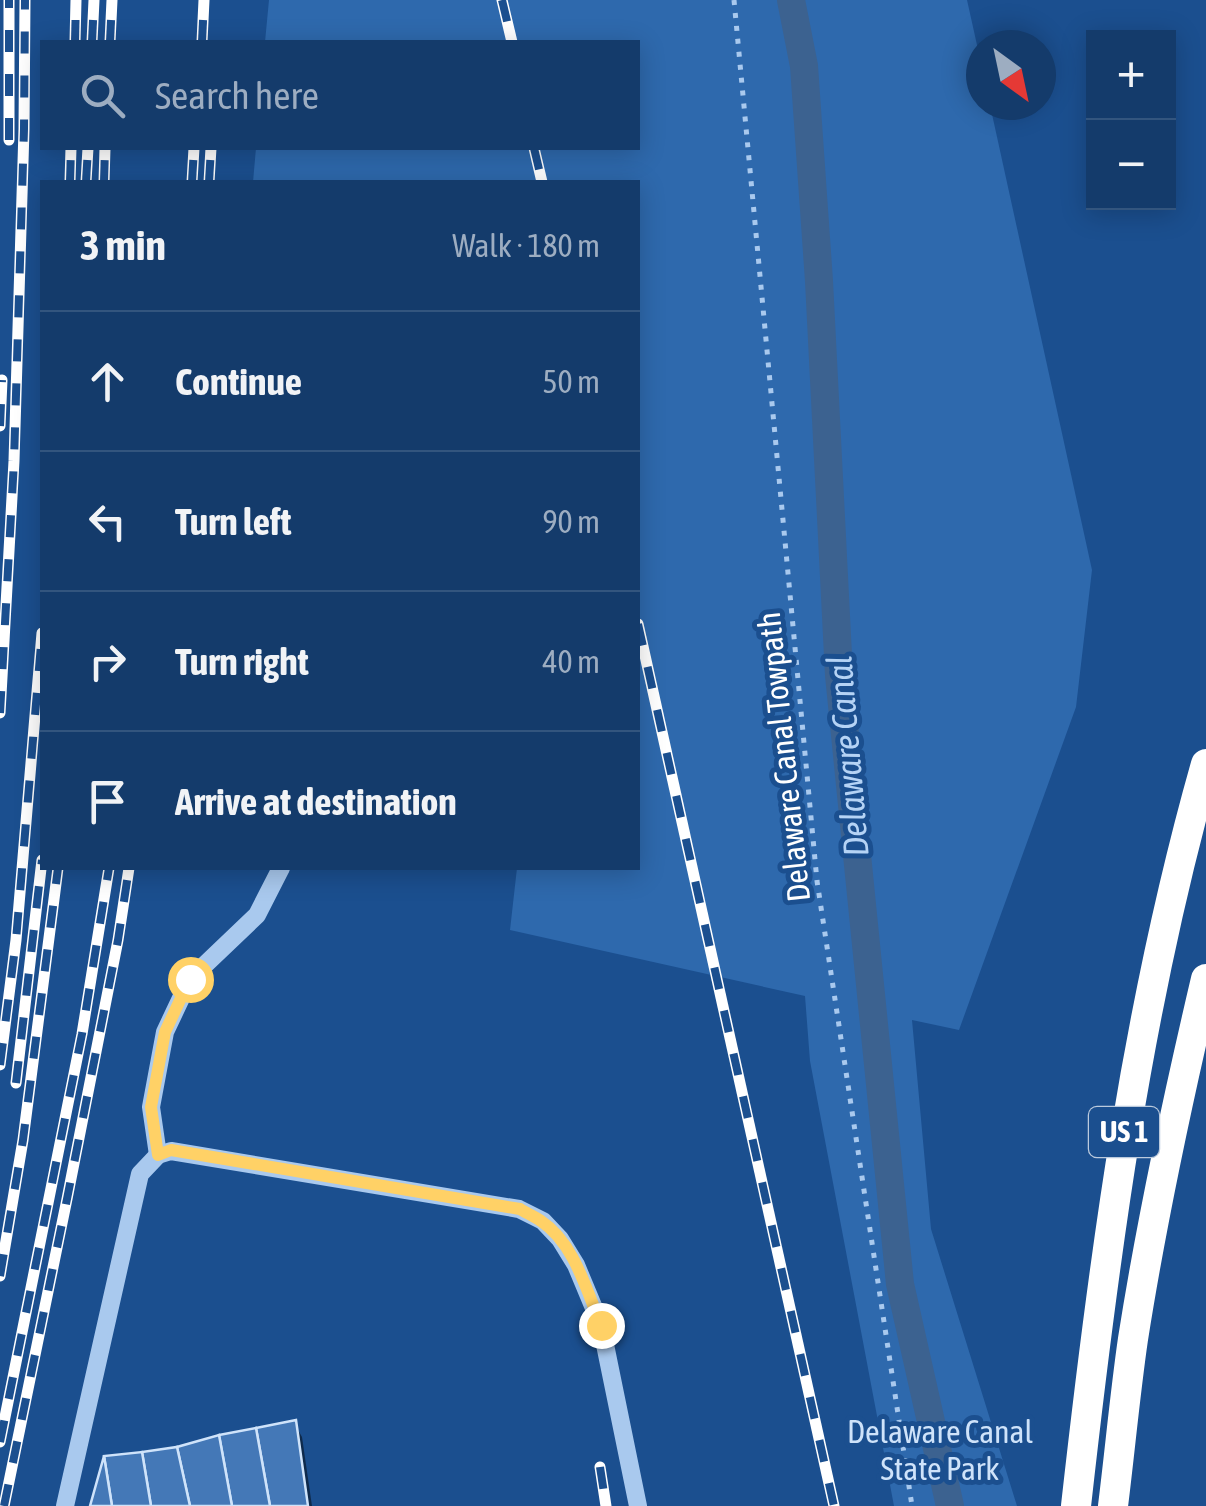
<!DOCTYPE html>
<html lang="en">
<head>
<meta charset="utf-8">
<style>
	:root { --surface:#143b6b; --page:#1d4271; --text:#f1f3f6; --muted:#9dadc1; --line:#33557e }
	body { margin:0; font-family:"Asap Condensed",sans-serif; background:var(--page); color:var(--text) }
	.controls { position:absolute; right:30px; top:30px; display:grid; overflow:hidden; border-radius:0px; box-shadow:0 5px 25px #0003 }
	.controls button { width:90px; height:90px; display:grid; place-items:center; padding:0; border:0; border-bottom:2px solid var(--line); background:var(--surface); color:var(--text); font:50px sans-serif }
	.compass { position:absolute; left:966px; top:30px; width:90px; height:90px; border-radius:50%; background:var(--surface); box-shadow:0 5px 25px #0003; rotate:147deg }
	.stop { position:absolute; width:30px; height:30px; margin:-22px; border:8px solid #ffd166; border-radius:50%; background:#fff }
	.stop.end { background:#ffd166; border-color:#fff; box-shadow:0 2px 10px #0008 }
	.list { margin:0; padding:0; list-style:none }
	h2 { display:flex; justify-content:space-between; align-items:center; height:130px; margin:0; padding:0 40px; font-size:42px }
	h2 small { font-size:32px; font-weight:400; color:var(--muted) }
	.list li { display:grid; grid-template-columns:65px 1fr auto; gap:30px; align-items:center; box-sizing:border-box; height:140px; padding:0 40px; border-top:2px solid var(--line) }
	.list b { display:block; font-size:38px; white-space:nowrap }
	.list em { font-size:32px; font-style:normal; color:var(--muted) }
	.icon { flex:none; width:55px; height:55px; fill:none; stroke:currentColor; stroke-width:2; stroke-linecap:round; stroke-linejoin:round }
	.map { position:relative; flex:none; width:1206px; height:1506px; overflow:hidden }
	.search { position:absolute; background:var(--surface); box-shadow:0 5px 25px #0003; left:40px; top:40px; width:600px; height:110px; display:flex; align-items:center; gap:25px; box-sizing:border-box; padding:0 35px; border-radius:0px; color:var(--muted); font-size:38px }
	.panel { position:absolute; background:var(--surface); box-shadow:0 5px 25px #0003; left:40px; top:180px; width:600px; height:690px; border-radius:0px }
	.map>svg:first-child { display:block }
</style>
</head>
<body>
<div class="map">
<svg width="1206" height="1506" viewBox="0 0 1206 1506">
	<rect width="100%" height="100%" fill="#1b4f8f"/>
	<path fill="#2e69ad" d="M269,0H967L981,63V105H990L1092,570L1076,707L959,1030L912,1020L931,1229L1017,1506H894L810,1061L805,996L510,930L517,868H638V182H253L256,148H638V42H265Z"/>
	<path fill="#0007" d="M294,1423L302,1437L312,1506H93L178,1450Z"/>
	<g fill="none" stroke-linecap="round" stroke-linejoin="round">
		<path stroke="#3c6290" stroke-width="28" d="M791,0L804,66L819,281L839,675L900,1284L950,1506"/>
	</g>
	<g fill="#4478b7" stroke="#cfe3fa" stroke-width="2.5">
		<path d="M296,1420L308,1506H270L256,1428Z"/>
		<path d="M256,1428L270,1506H232L219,1435Z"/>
		<path d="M219,1435L232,1506H190L177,1447Z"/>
		<path d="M177,1447L190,1506H151L142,1452Z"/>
		<path d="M142,1452L151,1506H112L104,1456Z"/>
		<path d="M104,1456L112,1506H90Z"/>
	</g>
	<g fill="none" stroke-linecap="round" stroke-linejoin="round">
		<path stroke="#a9c9ee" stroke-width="5" stroke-dasharray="5 8" stroke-linecap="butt" d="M734,0L817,881L912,1506"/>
		<g stroke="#a9c9ee" stroke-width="18">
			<path d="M158,1155L151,1107L165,1032L190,979L257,915L281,868"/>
			<path d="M65,1506L140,1174L158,1155L171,1151L519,1209L543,1221L560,1239L576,1265L601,1325L638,1506"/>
		</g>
		<g stroke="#fff" stroke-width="30">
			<path d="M1076,1506C1104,1256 1137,1007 1206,764"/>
			<path d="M1113,1506C1120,1450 1125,1394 1133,1339C1152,1218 1178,1098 1206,979"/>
		</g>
		<defs>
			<g id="rail">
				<path d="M502,0L512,42"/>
				<path d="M75,42L76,0"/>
				<path d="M92,42L94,0"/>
				<path d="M110,42L112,0"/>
				<path d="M202,42L204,0"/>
				<path d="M9,140V0"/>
				<path d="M534,148L542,182"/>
				<path d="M70,182L71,148"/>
				<path d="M86,182L88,148"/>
				<path d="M104,182L105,148"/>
				<path d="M192,182L194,148"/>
				<path d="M209,182L211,148"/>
				<path d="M0,426L2,380"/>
				<path d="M638,624L834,1506"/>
				<path d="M0,713L14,461L24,129L25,0"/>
				<path d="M0,1065L16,940L42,633"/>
				<path d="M16,1083L42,860"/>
				<path d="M0,1276L23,1140L58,868"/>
				<path d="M0,1442L82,1034L109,868"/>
				<path d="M600,1467L606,1506"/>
				<path d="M4,1506L67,1199L118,940L129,868"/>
			</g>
		</defs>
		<use href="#rail" stroke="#fff" stroke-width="11"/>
		<use href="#rail" stroke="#1b4f8f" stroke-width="8" stroke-dasharray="22" stroke-linecap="butt"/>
	</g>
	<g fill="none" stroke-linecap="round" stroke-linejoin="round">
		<path stroke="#ffd166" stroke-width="12" d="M190,979L165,1032L151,1107L158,1155L171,1150L520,1209C526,1213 534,1216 541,1221C574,1243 586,1289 601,1325"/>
	</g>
	<g text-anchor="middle" stroke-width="10" stroke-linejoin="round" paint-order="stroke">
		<rect fill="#1b4f8f" stroke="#bbcadd" stroke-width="2.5" x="1089" y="1107" width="70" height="50" rx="8"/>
		<g font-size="30" font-weight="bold" fill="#fff">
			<text x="1124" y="1142">US 1</text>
		</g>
		<g font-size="32" fill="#fff" stroke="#1b4f8f">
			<text transform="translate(784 757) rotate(-96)" y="11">Delaware Canal Towpath</text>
		</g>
		<g font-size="32" fill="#cfe3fa" stroke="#1b4f8f">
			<text x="940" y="1443">Delaware Canal<tspan x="940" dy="37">State Park</tspan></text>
		</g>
		<g font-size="35" font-style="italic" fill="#b5d3f5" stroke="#1b4f8f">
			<text transform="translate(848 756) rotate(-95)" y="12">Delaware Canal</text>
		</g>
	</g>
</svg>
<div class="controls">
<button>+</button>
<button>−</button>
</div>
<svg class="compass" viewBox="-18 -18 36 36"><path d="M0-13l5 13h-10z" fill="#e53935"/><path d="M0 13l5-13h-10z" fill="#9dadc1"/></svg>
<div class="stop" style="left:190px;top:979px"></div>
<div class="stop end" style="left:601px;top:1325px"></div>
<div class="search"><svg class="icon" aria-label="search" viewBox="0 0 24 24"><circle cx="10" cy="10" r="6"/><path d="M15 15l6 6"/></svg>Search here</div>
<section class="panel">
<h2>3 min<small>Walk · 180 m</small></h2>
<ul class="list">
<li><svg class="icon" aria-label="ahead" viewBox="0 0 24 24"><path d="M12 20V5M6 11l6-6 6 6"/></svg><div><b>Continue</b></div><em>50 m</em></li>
<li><svg class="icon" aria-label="left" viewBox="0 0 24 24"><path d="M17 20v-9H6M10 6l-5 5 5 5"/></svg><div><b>Turn left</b></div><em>90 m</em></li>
<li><svg class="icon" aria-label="right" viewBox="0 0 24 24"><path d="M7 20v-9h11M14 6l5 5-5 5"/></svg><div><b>Turn right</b></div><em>40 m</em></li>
<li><svg class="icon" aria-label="arrive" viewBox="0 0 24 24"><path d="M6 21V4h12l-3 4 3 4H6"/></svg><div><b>Arrive at destination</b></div></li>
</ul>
</section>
</div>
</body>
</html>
